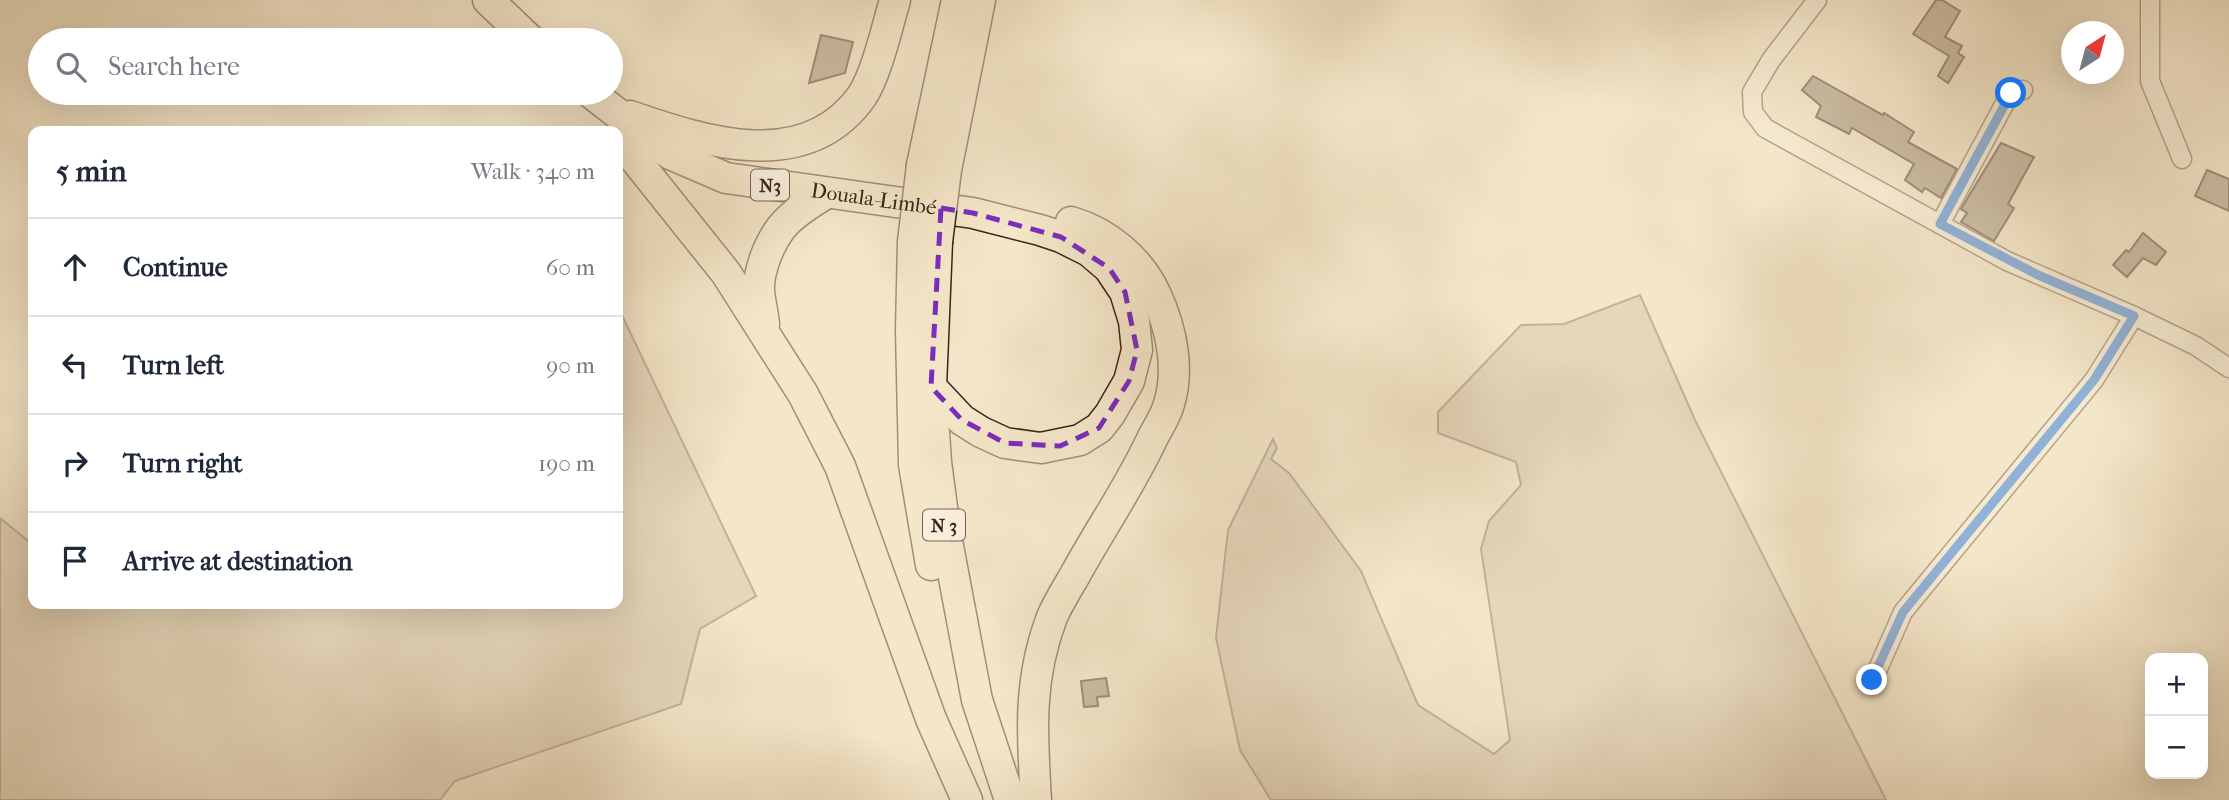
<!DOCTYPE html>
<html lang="en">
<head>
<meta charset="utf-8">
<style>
	:root { --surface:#fff; --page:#f2f2f3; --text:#1f2937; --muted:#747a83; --line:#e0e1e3 }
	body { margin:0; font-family:"IM FELL French Canon",serif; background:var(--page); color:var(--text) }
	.controls { position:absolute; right:21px; bottom:21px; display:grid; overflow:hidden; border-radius:14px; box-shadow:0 7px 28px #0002 }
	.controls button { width:63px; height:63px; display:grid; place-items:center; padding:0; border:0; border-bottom:2px solid var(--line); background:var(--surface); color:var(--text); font:35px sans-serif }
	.compass { position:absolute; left:2061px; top:21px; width:63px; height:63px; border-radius:50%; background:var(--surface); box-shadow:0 7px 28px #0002; rotate:36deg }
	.stop { position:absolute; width:21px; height:21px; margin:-16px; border:5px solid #1a73e8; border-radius:50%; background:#fff }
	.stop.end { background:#1a73e8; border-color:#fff; box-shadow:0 2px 7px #0008 }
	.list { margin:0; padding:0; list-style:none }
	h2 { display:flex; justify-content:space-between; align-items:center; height:91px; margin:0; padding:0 28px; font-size:30px }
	h2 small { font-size:23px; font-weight:400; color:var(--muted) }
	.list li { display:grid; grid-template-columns:46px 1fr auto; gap:21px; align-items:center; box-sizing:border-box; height:98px; padding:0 28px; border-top:2px solid var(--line) }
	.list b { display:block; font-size:26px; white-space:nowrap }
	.list em { font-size:23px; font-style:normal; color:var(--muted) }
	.icon { flex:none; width:38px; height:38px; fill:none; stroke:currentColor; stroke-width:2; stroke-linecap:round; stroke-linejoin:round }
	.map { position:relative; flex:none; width:2229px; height:800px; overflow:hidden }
	.search { position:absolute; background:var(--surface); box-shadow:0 7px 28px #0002; left:28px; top:28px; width:595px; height:77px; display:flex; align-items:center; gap:18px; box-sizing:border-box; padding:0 24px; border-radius:38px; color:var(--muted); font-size:26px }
	.panel { position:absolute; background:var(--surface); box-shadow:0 7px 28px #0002; left:28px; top:126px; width:595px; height:483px; border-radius:14px }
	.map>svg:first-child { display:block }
</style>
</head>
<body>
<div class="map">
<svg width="2229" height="800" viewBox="0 0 2229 800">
	<rect width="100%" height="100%" fill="#f4e6c8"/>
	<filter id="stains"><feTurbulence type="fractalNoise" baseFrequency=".00286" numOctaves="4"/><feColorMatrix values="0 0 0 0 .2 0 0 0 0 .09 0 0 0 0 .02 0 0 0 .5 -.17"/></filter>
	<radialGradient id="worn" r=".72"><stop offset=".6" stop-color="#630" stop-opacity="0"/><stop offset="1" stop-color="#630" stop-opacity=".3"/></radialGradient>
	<g fill="#d4c5ab" stroke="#867564" stroke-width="2">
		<path d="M1640,295L1695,420L1886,800H1271L1240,750L1216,638L1228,530L1273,439L1277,448L1271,459L1289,473L1361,571L1418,705L1494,754L1510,740L1481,549L1489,521L1521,485L1516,462L1438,433V412L1521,325L1564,324Z"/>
		<path d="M618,307L756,596L700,629L681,704L455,781L440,800H0V518L33,545V604H618Z"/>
	</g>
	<g fill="#9a8976" stroke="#38251d" stroke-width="2">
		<path d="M1936,0H1942L1960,11L1945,37L1962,46L1958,53L1964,57L1948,83L1938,76L1949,56L1913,34Z"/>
		<path d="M821,35L853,42L845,73L809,83Z"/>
		<path d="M1813,76L1883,115L1884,113L1914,132L1908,142L1957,169L1941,198L1925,188L1922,192L1905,180L1914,164L1852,128L1849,134L1816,117L1821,106L1802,90Z"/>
		<path d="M2001,143L2034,157L2008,204L2014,208L1994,241L1961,222L1967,213L1961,209Z"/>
		<path d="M2207,170L2229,179V211L2195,196Z"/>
		<path d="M2143,233L2166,252L2156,265L2143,258L2127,277L2113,265L2126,250L2129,252Z"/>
		<path d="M1106,678L1109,696L1097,697L1098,706L1084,707L1081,681Z"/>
	</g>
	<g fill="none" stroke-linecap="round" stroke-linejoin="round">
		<defs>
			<g id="minor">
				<path d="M1817,0L1771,60L1752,92L1753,112L1765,128L2007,261L2134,316L2196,346L2229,368"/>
				<path d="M2150,0V81L2182,159"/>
				<path d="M1940,224L2005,103L2011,93L2023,90"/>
				<path d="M1873,680L1903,612L2094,380L2134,316"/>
			</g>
			<g id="trunk">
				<path d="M488,0L530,40"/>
				<path id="s1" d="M591,93L670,154L726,178L973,213L1040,230L1061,237L1089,251L1109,268L1125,292L1134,321L1137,350L1129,381L1110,414L1099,428L1080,440L1041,448L1005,443L981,432L962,420L931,387"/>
				<path d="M630,116C705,142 806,175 862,96C877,73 887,27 895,0"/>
				<path d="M618,138L726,273L803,394L840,466L931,719L967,800"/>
				<path d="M922,165L957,0"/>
				<path d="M946,170L980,0"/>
				<path d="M913,242L911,330L914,465L931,565"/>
				<path d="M937,242L931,387L936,462L945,530L977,700L1010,800"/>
				<path d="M764,324C763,313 760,302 759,291C758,271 769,244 781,228C792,214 810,203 825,194"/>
				<path d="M1036,800C1032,734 1028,680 1052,617C1058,603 1067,589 1075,575C1100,529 1131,485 1153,437C1159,426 1166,415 1169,404C1180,368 1171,328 1156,295C1140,260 1108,233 1071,222"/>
			</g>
		</defs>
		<use href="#minor" stroke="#675548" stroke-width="21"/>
		<use href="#trunk" stroke="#38251d" stroke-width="33"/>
		<use href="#minor" stroke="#f8efdb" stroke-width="18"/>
		<use href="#trunk" stroke="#f4e6c8" stroke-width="30"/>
		<defs>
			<g id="trunk-bridge">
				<path d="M913,242L922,165"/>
				<path d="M937,242L946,170"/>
			</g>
		</defs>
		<use href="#trunk-bridge" stroke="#38251d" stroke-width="33" stroke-linecap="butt"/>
		<use href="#trunk-bridge" stroke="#f4e6c8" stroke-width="30"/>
	</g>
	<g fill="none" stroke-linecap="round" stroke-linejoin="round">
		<path stroke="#1a73e8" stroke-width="9" d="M1872,680L1903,612L2094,380L2134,316L2038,275L1940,224L2011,93"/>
	</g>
	<path d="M0 0H2229V800H0ZM941,208L973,213L1061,237L1109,268L1125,292L1137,350L1129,381L1099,428L1060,446L1005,443L962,420L931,387Z" fill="#f4e6c8" fill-opacity=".55" fill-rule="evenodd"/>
	<path fill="none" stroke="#7b2cbf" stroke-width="5" stroke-dasharray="14 9" stroke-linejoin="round" d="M941,208L973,213L1061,237L1109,268L1125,292L1137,350L1129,381L1099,428L1060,446L1005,443L962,420L931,387Z"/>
	<g text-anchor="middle" stroke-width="5" stroke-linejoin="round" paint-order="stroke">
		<g fill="#f8efdb" stroke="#726256" stroke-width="2">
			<rect x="751" y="169.5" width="38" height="31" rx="5"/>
			<rect x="923" y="509.5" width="42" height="31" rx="5"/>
		</g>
		<g font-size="19" font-weight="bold" fill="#38251d">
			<text x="770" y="192">N3</text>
			<text x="944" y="532">N 3</text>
		</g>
		<g font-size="21" fill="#38251d" stroke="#f8efdb">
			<text dy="7" stroke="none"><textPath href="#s1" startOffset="310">Douala-Limbé</textPath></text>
		</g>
	</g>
	<rect width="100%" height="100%" filter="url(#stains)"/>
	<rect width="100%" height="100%" fill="url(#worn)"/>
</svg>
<div class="controls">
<button>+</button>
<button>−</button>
</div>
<svg class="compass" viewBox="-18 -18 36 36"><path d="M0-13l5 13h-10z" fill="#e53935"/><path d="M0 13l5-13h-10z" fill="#747a83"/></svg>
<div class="stop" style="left:2011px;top:93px"></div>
<div class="stop end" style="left:1872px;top:680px"></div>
<div class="search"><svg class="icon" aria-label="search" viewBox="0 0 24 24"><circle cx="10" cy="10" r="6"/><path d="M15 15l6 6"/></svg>Search here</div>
<section class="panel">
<h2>5 min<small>Walk · 340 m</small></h2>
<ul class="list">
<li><svg class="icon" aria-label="ahead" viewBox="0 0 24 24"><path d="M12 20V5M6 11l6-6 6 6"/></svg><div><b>Continue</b></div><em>60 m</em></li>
<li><svg class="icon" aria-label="left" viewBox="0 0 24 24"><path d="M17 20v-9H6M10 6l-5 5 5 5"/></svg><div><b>Turn left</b></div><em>90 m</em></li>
<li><svg class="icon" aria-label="right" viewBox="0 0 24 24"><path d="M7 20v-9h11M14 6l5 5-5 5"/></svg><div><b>Turn right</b></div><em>190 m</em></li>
<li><svg class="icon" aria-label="arrive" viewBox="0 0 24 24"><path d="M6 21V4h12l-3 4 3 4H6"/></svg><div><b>Arrive at destination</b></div></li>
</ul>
</section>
</div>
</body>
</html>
